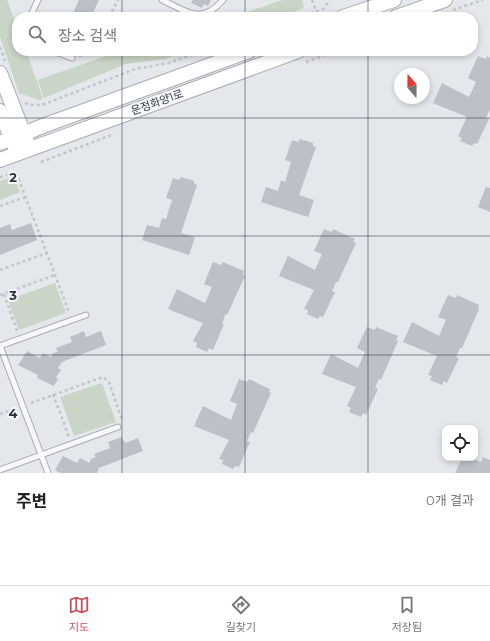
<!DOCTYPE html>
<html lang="ko">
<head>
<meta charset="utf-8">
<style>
	:root { --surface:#fff; --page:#f2f2f2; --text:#222; --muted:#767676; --line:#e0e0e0; --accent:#c85262 }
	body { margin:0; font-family:Montserrat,"Noto Sans KR",sans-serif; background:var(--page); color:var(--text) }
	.controls { position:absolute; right:12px; bottom:12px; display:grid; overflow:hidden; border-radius:8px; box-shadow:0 2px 6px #0003 }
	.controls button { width:36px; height:36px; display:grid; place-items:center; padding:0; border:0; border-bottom:1px solid var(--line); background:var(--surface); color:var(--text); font:20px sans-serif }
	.compass { position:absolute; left:394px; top:68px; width:36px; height:36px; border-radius:50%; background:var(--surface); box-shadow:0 2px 6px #0003; rotate:340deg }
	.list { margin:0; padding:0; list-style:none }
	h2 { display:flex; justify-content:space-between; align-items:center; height:52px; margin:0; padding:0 16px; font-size:17px }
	h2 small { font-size:13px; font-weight:400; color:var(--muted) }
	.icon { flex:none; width:22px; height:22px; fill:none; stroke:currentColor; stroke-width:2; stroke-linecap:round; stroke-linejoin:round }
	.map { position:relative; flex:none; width:490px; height:473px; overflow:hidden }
	.search { position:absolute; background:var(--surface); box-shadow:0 2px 6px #0003; left:12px; right:12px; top:12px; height:44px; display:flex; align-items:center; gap:10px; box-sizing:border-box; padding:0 14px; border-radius:16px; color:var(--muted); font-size:15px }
	.sheet { height:112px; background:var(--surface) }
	nav { display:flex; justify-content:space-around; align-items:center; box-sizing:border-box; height:56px; border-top:1px solid var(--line); background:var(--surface); font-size:11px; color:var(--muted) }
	nav a { display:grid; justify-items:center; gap:2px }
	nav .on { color:var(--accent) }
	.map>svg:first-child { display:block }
</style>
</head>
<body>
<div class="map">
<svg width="490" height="473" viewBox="0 0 490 473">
	<rect width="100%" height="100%" fill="#e4e7eb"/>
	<g fill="#c9d5c6">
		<path d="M0,0H7L17,28V51H26L43,99L39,100L19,93L0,37Z"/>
		<path d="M282,0H302L304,8L280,17H233Z"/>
		<path d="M120,51H186L165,59L126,64L44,98L38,80Z"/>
		<path d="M14,176L20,192L0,200V181Z"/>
		<path d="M55,283L66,313L19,330L8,300Z"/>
		<path d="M102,383L116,422L74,436L60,397Z"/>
	</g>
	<g fill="#bcc0c8">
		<path d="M79,0H99L91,17H71Z"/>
		<path d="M193,0H211L208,6L204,4L202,8L191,3Z"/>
		<path d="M39,11L52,17H36Z"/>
		<path d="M478,56L486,59L487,56L490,58V109L486,118L489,119L477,144L474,143L472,146L460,141L462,138L458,136L467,117L433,103L442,83L469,97L476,82L468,78Z"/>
		<path d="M300,139L313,143V146L316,147L299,195L314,200L308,217L261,202L266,187L278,191L281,180L285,182L291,162L285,160L292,140L298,142Z"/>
		<path d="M181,177L194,181V184L197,185L181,233L195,237L189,255L142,240L147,225L159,228L162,218L166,219L172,200L166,198L173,178L179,180Z"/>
		<path d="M486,187L490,188V212L478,207Z"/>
		<path d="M31,223L37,240L0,255V228L10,224L12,230Z"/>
		<path d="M324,229L332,232L333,229L355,239L353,242L356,243L338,282H336L332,291L335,292L323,317L320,316L318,319L307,314L308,310L304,309L314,290L279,276L288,256L315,270L322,254L314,251Z"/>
		<path d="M213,262L221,265L223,262L244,271L243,275L245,276L227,315H225L222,324H224L213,350L209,348L207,352L196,347L197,343L193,341L203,323L168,309L177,289L205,303L212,287L204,284Z"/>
		<path d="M448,295L456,298L457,295L479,305L478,308L479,309L462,348H460L456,357L459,358L447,383L444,381L442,385L430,380L432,376L428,375L437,356L403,342L412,322L439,336L446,320L438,317Z"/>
		<path d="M367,327L375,330L376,327L398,336L396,340L398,341L381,380L379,379L375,388L378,389L366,415L363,413L361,417L349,412L351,408L347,406L356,387L322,374L331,354L358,368L365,352L357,348Z"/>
		<path d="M84,331L86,337L101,331L106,345L62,362L58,368L61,370L56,377L58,379L54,386L37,378L38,375L18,365L27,351L40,358L43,353L51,357L53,353L58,352L56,348L72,342L70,337Z"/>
		<path d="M239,379L247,382L249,379L270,389L269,392L271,393L253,433L251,432L247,441L250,442L239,467L235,466L233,469L222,464L223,460L219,459L229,440L194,426L203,406L231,420L237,404L230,401Z"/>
		<path d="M122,437L125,443L138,438L143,451L99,468L97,473H60L55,470L63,456L77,463L80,458L89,463L91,459L96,457L94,454L110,448L108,442Z"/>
		<path d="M483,457L490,460V473H455L462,458H471L481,462Z"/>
	</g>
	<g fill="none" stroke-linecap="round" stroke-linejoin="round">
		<defs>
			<g id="lane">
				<path d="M162,0C188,12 201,25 223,0"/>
				<path d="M30,17L38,0"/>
				<path d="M53,51L72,58"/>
				<path d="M0,346L48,473"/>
				<path d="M0,346L86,315"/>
				<path d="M0,470L118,427"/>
			</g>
			<g id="secondary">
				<path d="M343,17L394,0"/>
				<path d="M396,17L445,0"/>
				<path d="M0,73L27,142"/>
				<path d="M0,111L15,147"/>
				<path d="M0,143L48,124L249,51"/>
				<path d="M0,160L298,51"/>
			</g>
		</defs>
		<use href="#lane" stroke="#a9aeb5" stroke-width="7"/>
		<use href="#secondary" stroke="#a9aeb5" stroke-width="16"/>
		<g stroke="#c2c5ca" stroke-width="2.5" stroke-dasharray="3 3" stroke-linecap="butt">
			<path d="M312,0L316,11"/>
			<path d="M453,10L483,0"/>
			<path d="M109,17L118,0"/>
			<path d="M299,17L323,9L330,0"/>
			<path d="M0,47L5,61"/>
			<path d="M79,56L91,53L92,51"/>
			<path d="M306,62L336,51"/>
			<path d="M25,103L30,105H42L135,69L169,63L203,51"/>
			<path d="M41,162L114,134"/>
			<path d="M0,177L16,172L69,312"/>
			<path d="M0,206L26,197"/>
			<path d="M0,270L47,253"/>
			<path d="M4,294L17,331"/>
			<path d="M0,295L55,275"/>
			<path d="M53,394L69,437"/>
			<path d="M31,403L103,377L109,382L122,420"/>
			<path d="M0,414L15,409"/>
		</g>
		<use href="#lane" stroke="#f7f8fa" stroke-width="5"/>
		<use href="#secondary" stroke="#fff" stroke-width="14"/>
	</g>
	<path fill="none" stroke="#2c3443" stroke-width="1" stroke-opacity="0.55" d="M122,0V17M245,0V17M368,0V17M122,51V473M245,51V473M368,51V473M0,118H490M0,236H490M0,355H490"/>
	<g text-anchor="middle" stroke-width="4" stroke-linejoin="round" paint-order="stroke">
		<g font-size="11" fill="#2c3443" stroke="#f4f6f8">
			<text transform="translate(157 102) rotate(-20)" y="4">운정화양1로</text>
		</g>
	</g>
	<g font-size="13" text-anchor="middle" font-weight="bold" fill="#2c3443" stroke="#f4f6f8" stroke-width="4" stroke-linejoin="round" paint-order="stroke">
		<text x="13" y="182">2</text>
		<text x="13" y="300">3</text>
		<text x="13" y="418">4</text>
	</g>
</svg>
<div class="controls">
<button><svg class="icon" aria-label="locate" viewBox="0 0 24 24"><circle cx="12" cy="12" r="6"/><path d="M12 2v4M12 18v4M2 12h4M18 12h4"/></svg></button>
</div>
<svg class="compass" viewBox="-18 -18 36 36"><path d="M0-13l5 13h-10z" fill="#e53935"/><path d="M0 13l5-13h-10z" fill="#767676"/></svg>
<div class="search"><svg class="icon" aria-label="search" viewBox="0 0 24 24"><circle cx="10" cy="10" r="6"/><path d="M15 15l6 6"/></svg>장소 검색</div>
</div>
<section class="sheet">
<h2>주변<small>0개 결과</small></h2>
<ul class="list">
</ul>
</section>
<nav>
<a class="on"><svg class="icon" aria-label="map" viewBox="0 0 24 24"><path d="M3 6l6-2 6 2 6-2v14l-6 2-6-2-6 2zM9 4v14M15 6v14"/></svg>지도</a>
<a><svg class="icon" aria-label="directions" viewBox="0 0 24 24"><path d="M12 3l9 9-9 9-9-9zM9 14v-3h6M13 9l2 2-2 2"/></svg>길찾기</a>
<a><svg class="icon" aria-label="saved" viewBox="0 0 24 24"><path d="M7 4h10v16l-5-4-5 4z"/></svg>저장됨</a>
</nav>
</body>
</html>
